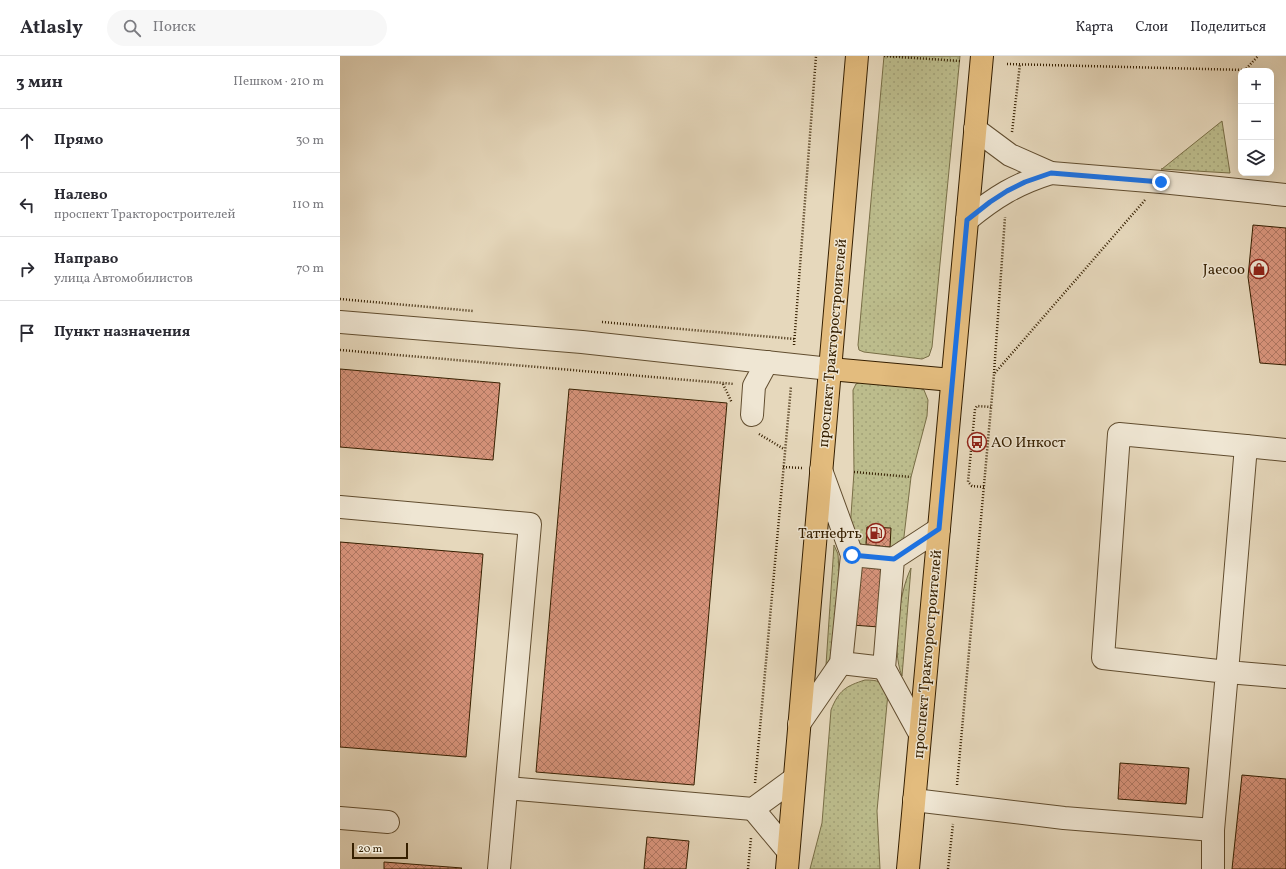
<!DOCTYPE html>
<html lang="ru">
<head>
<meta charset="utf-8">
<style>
	:root { --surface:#fff; --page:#f7f7f7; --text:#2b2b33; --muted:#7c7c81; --line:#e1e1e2 }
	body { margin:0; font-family:Vollkorn,serif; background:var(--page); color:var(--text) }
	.controls { position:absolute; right:12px; top:12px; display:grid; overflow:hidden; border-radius:8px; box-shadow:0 4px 16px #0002 }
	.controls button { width:36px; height:36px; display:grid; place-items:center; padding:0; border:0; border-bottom:1px solid var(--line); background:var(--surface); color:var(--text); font:20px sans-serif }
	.scale { position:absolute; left:12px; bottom:10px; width:56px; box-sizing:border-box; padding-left:4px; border:2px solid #351f00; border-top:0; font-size:11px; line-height:14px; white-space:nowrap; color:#351f00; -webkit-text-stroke:3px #efe6d3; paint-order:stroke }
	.stop { position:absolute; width:12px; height:12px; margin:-9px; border:3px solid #1a73e8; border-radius:50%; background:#fff }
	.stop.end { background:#1a73e8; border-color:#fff; box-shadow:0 1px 4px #0008 }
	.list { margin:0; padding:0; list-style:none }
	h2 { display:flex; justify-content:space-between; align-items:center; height:52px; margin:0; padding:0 16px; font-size:17px }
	h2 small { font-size:13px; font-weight:400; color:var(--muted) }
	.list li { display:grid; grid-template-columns:26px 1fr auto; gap:12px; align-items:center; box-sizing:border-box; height:64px; padding:0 16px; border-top:1px solid var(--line) }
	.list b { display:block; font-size:15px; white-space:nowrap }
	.list p { margin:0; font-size:13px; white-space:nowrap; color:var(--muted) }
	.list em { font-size:13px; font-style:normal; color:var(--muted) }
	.icon { flex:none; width:22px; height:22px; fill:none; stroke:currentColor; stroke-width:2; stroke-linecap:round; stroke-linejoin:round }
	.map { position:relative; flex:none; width:946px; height:813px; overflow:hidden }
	header { display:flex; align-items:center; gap:24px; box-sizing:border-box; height:56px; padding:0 20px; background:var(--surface); border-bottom:1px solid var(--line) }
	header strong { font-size:19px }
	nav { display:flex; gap:22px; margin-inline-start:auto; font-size:14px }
	.search { width:280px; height:36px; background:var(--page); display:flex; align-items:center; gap:10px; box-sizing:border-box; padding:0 14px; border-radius:22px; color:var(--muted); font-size:15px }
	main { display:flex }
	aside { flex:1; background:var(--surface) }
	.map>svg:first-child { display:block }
</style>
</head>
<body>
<header>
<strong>Atlasly</strong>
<div class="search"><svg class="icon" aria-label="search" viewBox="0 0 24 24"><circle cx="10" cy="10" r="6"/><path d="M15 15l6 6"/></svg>Поиск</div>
<nav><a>Карта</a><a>Слои</a><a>Поделиться</a></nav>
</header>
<main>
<aside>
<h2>3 мин<small>Пешком · 210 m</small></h2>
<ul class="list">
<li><svg class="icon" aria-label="ahead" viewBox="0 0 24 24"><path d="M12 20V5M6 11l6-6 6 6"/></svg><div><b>Прямо</b></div><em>30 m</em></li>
<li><svg class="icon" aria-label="left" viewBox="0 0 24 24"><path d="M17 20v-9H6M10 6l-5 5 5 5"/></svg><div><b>Налево</b><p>проспект Тракторостроителей</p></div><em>110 m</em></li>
<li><svg class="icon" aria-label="right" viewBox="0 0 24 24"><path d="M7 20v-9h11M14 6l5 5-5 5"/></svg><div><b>Направо</b><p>улица Автомобилистов</p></div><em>70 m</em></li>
<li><svg class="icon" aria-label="arrive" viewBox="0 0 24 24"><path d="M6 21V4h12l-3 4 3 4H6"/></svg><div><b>Пункт назначения</b></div></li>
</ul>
</aside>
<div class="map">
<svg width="946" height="813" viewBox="0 0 946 813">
	<defs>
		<pattern id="grass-dots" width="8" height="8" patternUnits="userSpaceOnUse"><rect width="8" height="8" fill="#bcbc8c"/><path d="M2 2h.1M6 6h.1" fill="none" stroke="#a2a177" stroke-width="1.8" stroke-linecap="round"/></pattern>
		<pattern id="building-cross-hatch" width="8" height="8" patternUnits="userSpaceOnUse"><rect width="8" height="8" fill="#d8947c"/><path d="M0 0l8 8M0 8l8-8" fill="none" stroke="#b07863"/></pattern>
	</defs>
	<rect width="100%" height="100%" fill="#e6d8bc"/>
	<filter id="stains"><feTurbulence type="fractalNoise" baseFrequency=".005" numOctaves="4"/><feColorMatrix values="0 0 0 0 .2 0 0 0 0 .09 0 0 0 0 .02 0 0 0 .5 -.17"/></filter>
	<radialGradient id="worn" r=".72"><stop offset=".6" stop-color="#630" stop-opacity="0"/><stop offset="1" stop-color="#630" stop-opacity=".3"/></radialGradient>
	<g fill="url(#grass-dots)" stroke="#786e46">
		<path d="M544,0H620L592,291L589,300L582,303L524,296L519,294L518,289Z"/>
		<path d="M882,65L890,117L821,113H822Z"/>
		<path d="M523,325L577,330L584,334L588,344L587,360L571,421L563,489L561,494L523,489L513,483L510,474L514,416L513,334L516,328Z"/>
		<path d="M494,489L498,498L499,515L494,594L485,624Z"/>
		<path d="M571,512L562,620C551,594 559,537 571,512Z"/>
		<path d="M525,624C537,624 544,625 548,637L537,755L540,813H470L482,767L491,654C499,634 506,630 525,624Z"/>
	</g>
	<g fill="url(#building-cross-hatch)" stroke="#351f00">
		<path d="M913,169L946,172V309L920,307L908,221Z"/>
		<path d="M0,313L160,327L153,404L0,391Z"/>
		<path d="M229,333L387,347L354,729L196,716Z"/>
		<path d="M527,471L551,472L550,491L526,489Z"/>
		<path d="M0,486L143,498L126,701L0,691Z"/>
		<path d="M526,489L540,490L538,511H543L539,571L512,569L517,510L524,511Z"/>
		<path d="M780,707L849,712L846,748L778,743Z"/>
		<path d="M902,719L946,723V813H892Z"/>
		<path d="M307,781L349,785L346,813H304Z"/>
		<path d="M44,806L122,812L121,813H44Z"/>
	</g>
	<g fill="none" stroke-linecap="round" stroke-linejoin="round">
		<defs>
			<g id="minor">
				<path d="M635,73L670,99L711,117L821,126L946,139"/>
				<path d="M627,164C655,141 676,128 711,117"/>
				<path d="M0,266L242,286L490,313"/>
				<path d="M412,359L414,330L427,306"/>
				<path d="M946,394L906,390L887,616L946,621"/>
				<path d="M0,451L190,468L159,813"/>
				<path d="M512,499L553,503"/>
				<path d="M501,607L544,612"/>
				<path d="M459,668L501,607L512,499L481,414"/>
				<path d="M580,678L544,612L553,503L599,473"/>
				<path d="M167,732L413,753L454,723"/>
				<path d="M574,744L724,762L873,774L887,616L763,602L779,378L906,390"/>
				<path d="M413,753L448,795"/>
				<path d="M0,762L48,766"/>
				<path d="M873,813V774"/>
			</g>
			<g id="major">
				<path d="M490,313L612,324"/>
				<path d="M447,813L517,0"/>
				<path d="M568,813L642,0"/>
			</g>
		</defs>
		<use href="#minor" stroke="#614d2f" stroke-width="24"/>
		<use href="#major" stroke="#351f00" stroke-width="24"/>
		<g stroke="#351f00" stroke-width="2.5" stroke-dasharray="1 2" stroke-linecap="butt">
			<path d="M544,0L620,5"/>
			<path d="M667,8L905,14L918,0"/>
			<path d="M672,76L680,8"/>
			<path d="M0,243L133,255"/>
			<path d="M262,266L455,283"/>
			<path d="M454,289L476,0"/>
			<path d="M0,294L394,328"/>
			<path d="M654,317L665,161"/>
			<path d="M383,328L392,347"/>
			<path d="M419,378L444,393"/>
			<path d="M443,411L462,412"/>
			<path d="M514,416L571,421"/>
			<path d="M644,431L632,430L628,426L635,353L637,350L651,351"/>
			<path d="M415,727L451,330"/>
			<path d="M617,729L654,318L805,144"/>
			<path d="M408,813L411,782"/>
			<path d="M608,813L613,768"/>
		</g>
		<use href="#minor" stroke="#efe6d3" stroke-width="22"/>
		<use href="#major" stroke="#e3bc7e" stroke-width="22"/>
	</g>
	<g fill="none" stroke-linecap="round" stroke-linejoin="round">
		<path stroke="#1a73e8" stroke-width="5" d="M512,499L554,503L599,473L627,164L650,146L667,135L685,126L711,117L821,126"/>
	</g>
	<defs>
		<symbol id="shop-ring" viewBox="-11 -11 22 22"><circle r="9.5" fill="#efe6d3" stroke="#8f2418" stroke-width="1.5"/><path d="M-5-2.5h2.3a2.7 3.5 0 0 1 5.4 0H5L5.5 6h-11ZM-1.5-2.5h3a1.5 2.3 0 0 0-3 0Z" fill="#8f2418"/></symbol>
		<symbol id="bus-ring" viewBox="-11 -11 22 22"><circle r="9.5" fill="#efe6d3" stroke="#8f2418" stroke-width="1.5"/><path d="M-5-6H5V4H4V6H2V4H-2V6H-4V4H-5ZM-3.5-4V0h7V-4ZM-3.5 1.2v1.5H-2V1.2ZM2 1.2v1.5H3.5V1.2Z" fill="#8f2418"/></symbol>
		<symbol id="fuel-ring" viewBox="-11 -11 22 22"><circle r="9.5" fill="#efe6d3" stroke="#8f2418" stroke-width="1.5"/><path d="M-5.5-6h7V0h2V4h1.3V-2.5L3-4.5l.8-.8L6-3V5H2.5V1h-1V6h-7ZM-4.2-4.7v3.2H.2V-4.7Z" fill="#8f2418"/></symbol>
	</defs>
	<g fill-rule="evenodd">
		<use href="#shop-ring" x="908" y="202" width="22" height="22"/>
		<use href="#bus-ring" x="626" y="375" width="22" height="22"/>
		<use href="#fuel-ring" x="525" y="466" width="22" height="22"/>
	</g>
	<g text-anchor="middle" stroke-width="3" stroke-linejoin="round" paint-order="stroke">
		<g font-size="15" fill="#351f00" stroke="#efe6d3" text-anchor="end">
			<text x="905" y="218">Jaecoo</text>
			<text x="651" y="391" text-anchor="start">АО Инкост</text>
			<text x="522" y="482">Татнефть</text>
		</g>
		<g font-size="15" fill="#351f00" stroke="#efe6d3">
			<text transform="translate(492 287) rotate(-85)" y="5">проспект Тракторостроителей</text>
			<text transform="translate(587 598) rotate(-85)" y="5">проспект Тракторостроителей</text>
		</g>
	</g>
	<rect width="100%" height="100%" filter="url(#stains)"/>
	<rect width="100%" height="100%" fill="url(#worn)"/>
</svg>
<div class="controls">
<button>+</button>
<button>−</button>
<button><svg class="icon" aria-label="layers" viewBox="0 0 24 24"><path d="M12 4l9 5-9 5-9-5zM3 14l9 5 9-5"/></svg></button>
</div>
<div class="scale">20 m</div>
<div class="stop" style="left:512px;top:499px"></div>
<div class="stop end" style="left:821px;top:126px"></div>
</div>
</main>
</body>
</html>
